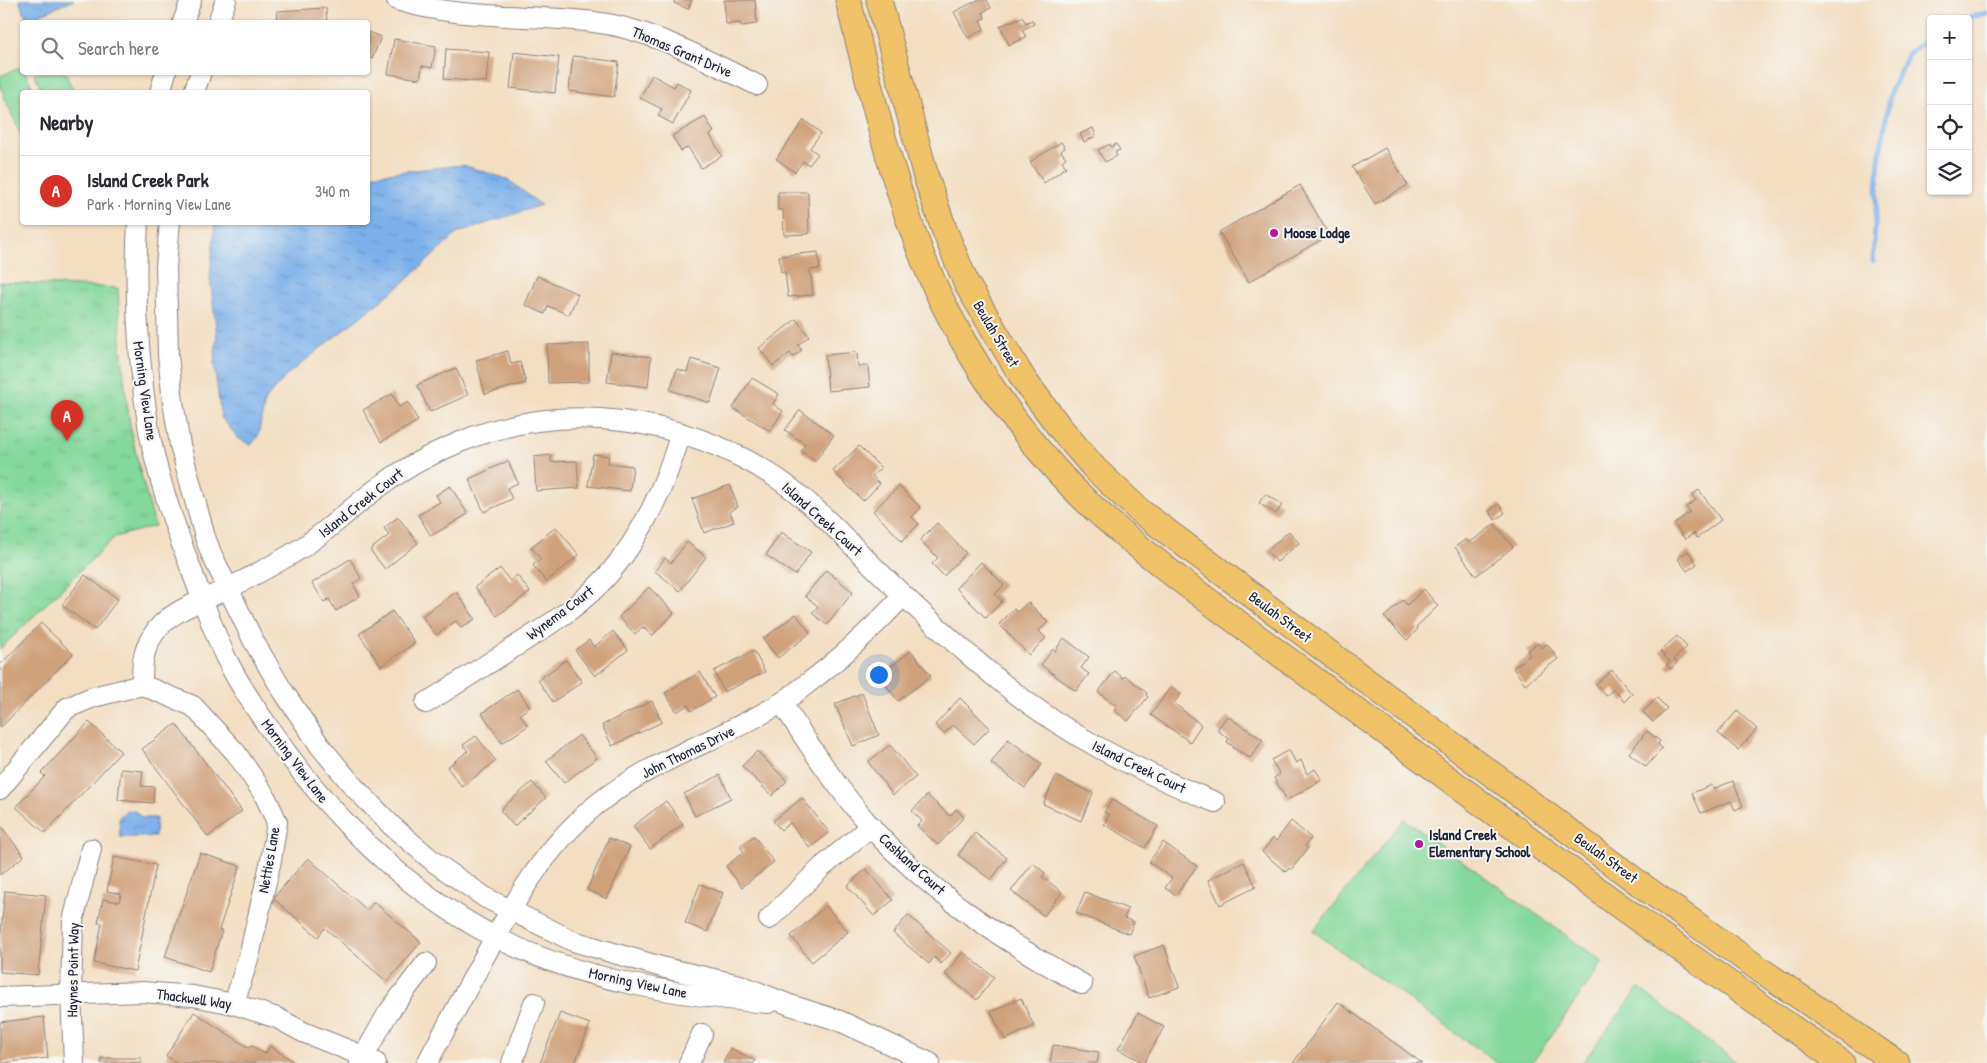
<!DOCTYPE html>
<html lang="en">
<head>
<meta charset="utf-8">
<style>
	:root { --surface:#fff; --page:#f2f2f3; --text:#2b2b33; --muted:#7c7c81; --line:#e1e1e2; --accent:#d93025 }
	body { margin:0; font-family:"Patrick Hand",sans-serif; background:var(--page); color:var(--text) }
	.controls { position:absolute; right:15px; top:15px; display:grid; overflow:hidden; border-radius:5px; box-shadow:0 1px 4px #0004 }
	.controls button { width:45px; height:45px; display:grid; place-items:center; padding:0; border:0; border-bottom:1px solid var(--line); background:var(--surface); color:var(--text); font:25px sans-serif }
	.you { position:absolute; left:878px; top:674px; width:18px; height:18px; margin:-12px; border:4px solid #fff; border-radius:50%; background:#1a73e8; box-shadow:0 0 0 8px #1a73e833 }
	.badge { display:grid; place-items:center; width:32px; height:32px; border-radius:50%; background:var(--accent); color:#fff; font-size:16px; font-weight:700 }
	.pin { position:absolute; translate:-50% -41px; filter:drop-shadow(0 1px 2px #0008) }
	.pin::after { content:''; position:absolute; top:26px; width:18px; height:15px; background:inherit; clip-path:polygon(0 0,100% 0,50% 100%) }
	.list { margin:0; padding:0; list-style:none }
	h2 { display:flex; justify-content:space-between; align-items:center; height:65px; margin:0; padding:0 20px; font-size:21px }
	h2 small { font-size:16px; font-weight:400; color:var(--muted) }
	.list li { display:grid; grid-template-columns:32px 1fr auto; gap:15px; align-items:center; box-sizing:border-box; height:70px; padding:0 20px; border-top:1px solid var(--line) }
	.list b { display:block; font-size:19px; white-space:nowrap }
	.list p { margin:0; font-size:16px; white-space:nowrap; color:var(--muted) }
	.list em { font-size:16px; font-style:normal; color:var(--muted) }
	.icon { flex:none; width:28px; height:28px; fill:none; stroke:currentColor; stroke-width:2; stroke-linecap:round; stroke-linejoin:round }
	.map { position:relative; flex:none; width:1987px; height:1063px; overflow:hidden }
	.search { position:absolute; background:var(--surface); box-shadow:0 1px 4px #0004; left:20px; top:20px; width:350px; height:55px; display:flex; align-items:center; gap:12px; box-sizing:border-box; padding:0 18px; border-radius:5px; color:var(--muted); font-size:19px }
	.panel { position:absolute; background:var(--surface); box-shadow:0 1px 4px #0004; left:20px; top:90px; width:350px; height:135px; border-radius:5px }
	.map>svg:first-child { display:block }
</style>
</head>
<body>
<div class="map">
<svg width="1987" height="1063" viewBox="0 0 1987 1063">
	<defs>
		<pattern id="park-tufts" width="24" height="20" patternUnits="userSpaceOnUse" patternTransform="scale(1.25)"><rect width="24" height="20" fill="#84d89b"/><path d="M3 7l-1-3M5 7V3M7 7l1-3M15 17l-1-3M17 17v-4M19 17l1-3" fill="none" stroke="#72b986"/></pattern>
		<pattern id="water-ripples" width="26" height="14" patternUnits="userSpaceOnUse" patternTransform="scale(1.25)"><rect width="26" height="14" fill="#7cb0ea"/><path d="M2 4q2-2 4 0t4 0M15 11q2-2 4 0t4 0" fill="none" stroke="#658fbf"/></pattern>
	</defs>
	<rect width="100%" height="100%" fill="#f6f6f2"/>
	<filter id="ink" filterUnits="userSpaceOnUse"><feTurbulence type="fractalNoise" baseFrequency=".02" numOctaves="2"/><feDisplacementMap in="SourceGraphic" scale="10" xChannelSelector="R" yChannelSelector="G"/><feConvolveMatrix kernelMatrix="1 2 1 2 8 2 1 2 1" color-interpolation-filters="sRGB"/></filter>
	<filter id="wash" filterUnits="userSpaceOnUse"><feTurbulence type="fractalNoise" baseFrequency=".0096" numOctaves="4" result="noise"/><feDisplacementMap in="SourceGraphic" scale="20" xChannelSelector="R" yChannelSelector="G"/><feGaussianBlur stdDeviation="1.12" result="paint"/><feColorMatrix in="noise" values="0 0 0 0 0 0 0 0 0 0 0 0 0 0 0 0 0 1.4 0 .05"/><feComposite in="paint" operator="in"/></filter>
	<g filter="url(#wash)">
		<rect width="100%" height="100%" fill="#f3dec1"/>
		<g fill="#84d89b" stroke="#537d6b">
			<path d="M22,67V72L26,73L34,92H22V132L20,133L0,86V76Z"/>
			<path d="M34,73H65L74,92H42Z"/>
			<path d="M1404,819L1603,962L1532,1063H1497L1313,931Z"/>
			<path d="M1639,988L1737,1063H1582Z"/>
		</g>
		<path fill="url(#park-tufts)" stroke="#537d6b" d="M0,282L118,288C120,329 122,369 128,410C133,450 145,488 155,526L115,537L0,649Z"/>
		<g fill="url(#water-ripples)" stroke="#4f6992">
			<path d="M19,0H74L27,20Z"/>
			<path d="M463,165L507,179L541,205L458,233L403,283L288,374L265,400L258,436L251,445L238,438L221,417L214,364L217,336L210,278L215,223L368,222V175Z"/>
			<path d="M126,810L135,811L142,818H156L155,837H120L119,817Z"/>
		</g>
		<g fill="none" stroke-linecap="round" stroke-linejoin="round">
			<g stroke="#7cb0ea" stroke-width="5">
				<path d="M1963,19L1987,13"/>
				<path d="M1873,261L1879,159L1891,90L1909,53L1931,36"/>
			</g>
		</g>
		<g id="blocks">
			<g fill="#d0a27b">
				<path d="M675,0H692L688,9L674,3Z"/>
				<path d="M724,0H755L757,24L741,26L740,23L726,24Z"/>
				<path d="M978,0H987L991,8L983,12L985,18L980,20L984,29L968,38L954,12Z"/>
				<path d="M326,8L327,22H278L277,11Z"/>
				<path d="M1022,17L1026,23L1032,20L1034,24L1022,30L1026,37L1009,45L1000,26Z"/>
				<path d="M368,32L381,37L372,59L368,57Z"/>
				<path d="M394,39L436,46L432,68L422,66L420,79L388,74Z"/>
				<path d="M446,49L489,52L486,82L444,79Z"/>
				<path d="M514,52L559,57L555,93L510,88Z"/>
				<path d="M573,56L619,62L614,97L569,91Z"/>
				<path d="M652,75L674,87L677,82L691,90L673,124L658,116L662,109L640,98Z"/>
				<path d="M705,117L714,132L710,135L722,156L701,168L688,147L681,151L672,136Z"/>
				<path d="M804,120L821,133L810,148L818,154L809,165L803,161L795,172L776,159Z"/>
				<path d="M1093,128L1096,136L1084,142L1080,134Z"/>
				<path d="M1061,142L1065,148L1061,151L1066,158L1062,161L1066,167L1044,183L1030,162Z"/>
				<path d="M1110,144L1111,147L1116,144L1120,150L1115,152L1117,156L1105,162L1098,150Z"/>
				<path d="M1385,148L1408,185L1375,204L1352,167Z"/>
				<path d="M1300,185L1329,235L1249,282L1219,232Z"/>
				<path d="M778,192H808L809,234L784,235L783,210H778Z"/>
				<path d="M818,252L820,269L810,270L813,295L788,297L785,272H781L779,256Z"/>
				<path d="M537,276L578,294L569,315L548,306L545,314L525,305Z"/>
				<path d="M796,319L809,336L798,345L802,350L793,357L790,353L773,366L759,348Z"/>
				<path d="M589,344V382L548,383L547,345Z"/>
				<path d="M508,351L511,364L520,362L526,383L485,394L476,360Z"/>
				<path d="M611,352L651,357L648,387L607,382Z"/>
				<path d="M857,352L858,366H868L870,387L828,391L825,355Z"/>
				<path d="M691,359L721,368L710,403L670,390L677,369L687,372Z"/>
				<path d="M456,368L468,395L430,412L417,385Z"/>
				<path d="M752,378L779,394L773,404L783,411L770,431L733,408Z"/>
				<path d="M392,394L399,407L408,402L418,421L381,442L363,410Z"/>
				<path d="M800,410L834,435L815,461L801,451L805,444L785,430Z"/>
				<path d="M859,446L881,468L872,476L880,484L863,501L833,471Z"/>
				<path d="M593,454L609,456L608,463L633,466L630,491L588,486Z"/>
				<path d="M551,455V462L577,461L579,488L536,491L534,457Z"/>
				<path d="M508,461L518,483L507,488L512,499L484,512L469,479Z"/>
				<path d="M730,485L738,507L730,511L734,522L704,533L692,499Z"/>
				<path d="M450,486L468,514L431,536L418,515L440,502L436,495Z"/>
				<path d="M899,486L921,508L912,517L919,524L902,541L873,511Z"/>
				<path d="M1699,490L1721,520L1697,538L1694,533L1685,539L1674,524L1690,512L1686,507L1696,500L1692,495Z"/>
				<path d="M1265,494L1282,505L1276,514L1259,503Z"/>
				<path d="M1499,504L1505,513L1495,520L1489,511Z"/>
				<path d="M398,517L418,543L385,569L370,550L389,535L384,528Z"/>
				<path d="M937,523L966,553L944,576L932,564L938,558L920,540Z"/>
				<path d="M1495,524L1513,547L1476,576L1455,547L1466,539L1469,543Z"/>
				<path d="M556,527L579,555L546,582L533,565L541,559L531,547Z"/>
				<path d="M1289,531L1299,543L1277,562L1267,551Z"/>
				<path d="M781,532L811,552L795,575L766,555Z"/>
				<path d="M687,542L706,557L680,591L655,571L665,558L671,563Z"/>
				<path d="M1688,551L1697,564L1687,571L1678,559Z"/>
				<path d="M350,559L361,578L353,584L360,596L336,611L329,599L324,602L312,583Z"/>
				<path d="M981,562L1004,585L995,594L1002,601L986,618L956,588Z"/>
				<path d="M500,568L510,581L517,575L530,592L497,616L475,587Z"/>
				<path d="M826,570L853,592L827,625L812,613L818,606L805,596Z"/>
				<path d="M85,575L118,599L95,630L62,605Z"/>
				<path d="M649,587L674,613L652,636L643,627L635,634L619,617Z"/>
				<path d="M1424,589L1438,606L1416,627L1418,629L1407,640L1384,617L1403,600L1407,605Z"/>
				<path d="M456,592L475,619L461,628L456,621L436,635L422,616Z"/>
				<path d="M1028,602L1048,622L1039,631L1046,638L1029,655L999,624L1014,609L1017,612Z"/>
				<path d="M392,611L415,643L381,666L359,634Z"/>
				<path d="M796,614L810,633L778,658L763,639Z"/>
				<path d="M41,623L73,654L0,728V665Z"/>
				<path d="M613,631L628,650L595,676L575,650L589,640L594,647Z"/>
				<path d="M1677,636L1687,647L1674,659L1677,663L1670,669L1666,665L1670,662L1660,651Z"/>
				<path d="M1064,638L1089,657L1081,668L1089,674L1076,691L1041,665L1053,649L1055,651Z"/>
				<path d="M1538,643L1542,648L1547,644L1558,659L1525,684L1513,668L1530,655L1527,651Z"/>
				<path d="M754,651L765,672L724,692L714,671Z"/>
				<path d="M911,651L931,676L898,701L879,676Z"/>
				<path d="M566,660L582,682L553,702L538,680Z"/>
				<path d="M1612,670L1632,694L1624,702L1614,689L1606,696L1596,684Z"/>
				<path d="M1115,671L1123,678L1126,676L1147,693L1146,695L1148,697L1128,721L1114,710L1117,706L1098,692Z"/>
				<path d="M700,672L715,697L691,711L688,705L677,712L665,693Z"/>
				<path d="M1171,686L1181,694L1174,703L1201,725L1190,742L1151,715Z"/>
				<path d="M517,689L530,707L520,714L528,726L502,743L482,713Z"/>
				<path d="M862,693L879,735L853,746L835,704Z"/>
				<path d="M960,698L990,728L974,744L953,725L944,734L935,725Z"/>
				<path d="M1657,698L1667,708L1653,722L1643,712Z"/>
				<path d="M652,701L662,722L612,746L602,725Z"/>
				<path d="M1737,711L1757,729L1738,750L1718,733Z"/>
				<path d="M1227,716L1263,740L1250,758L1233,748L1234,747L1227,742L1229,739L1217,730Z"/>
				<path d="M89,722L121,752L45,833L16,807L45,776L41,773Z"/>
				<path d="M176,724L242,811L208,837L142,749Z"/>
				<path d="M1647,731L1660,741L1658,744L1662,748L1646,767L1629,753Z"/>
				<path d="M579,735L597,758L564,783L546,761Z"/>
				<path d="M476,736L496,761L462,787L447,767L468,751L463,745Z"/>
				<path d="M1008,739L1042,764L1025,788L991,763Z"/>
				<path d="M890,745L916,777L893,795L868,762Z"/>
				<path d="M1289,750L1296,763L1301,760L1307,774L1315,769L1322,780L1287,800L1274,778L1280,774L1271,760Z"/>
				<path d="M757,751L787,781L772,796L742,766Z"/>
				<path d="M121,769L143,771L141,786L154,787L153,803L118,800Z"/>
				<path d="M720,775L731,798L695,816L684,794Z"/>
				<path d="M1056,776L1093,793L1081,821L1043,804Z"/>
				<path d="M1733,781L1743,806L1735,810L1731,801L1701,813L1692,793L1712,785L1713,789Z"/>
				<path d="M532,782L546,798L514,826L500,810Z"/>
				<path d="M927,795L950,816L956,809L964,817L938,845L917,826L922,821L912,811Z"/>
				<path d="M802,798L829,832L810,848L790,823L781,830L773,821Z"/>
				<path d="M1112,800L1158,826L1145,848L1104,824L1109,815L1104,812Z"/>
				<path d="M666,801L683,824L650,849L633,826Z"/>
				<path d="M1291,821L1311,838L1305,846L1308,848L1291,870L1289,868L1286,872L1262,852L1273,838L1276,841Z"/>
				<path d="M0,825L24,856L0,875Z"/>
				<path d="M975,833L1007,858L991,880L958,855Z"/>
				<path d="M754,836L774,862L742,887L726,866L744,852L740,846Z"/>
				<path d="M609,838L630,847L607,899L587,890Z"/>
				<path d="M1163,842L1197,866L1176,895L1165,888L1172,878L1149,862Z"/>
				<path d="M200,853L240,866L219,930L222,931L209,972L165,957Z"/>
				<path d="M114,857L156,865L135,971L94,963L102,923H98L103,899L119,902L121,894L107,891Z"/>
				<path d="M308,858L367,910L374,902L421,942L387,982L325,928L318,937L273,898Z"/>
				<path d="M1244,862L1256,887L1220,905L1208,880Z"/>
				<path d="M1033,863L1045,873L1042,877L1062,892L1044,916L1011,891Z"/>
				<path d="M866,869L893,900L874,916L847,886Z"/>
				<path d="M700,884L723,893L707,932L685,923Z"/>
				<path d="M5,891L46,895L38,975L0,972V942Z"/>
				<path d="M1085,892L1128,909L1124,918L1134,922L1129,934L1076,913Z"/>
				<path d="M826,906L848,932L812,962L791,936Z"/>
				<path d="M908,915L951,953L941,964L934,957L929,964L893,933Z"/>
				<path d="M1164,945L1179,987L1149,998L1134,956Z"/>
				<path d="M963,952L994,977L977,1000L945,974Z"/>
				<path d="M1021,998L1034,1026L1005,1040L991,1012Z"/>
				<path d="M1338,1002L1422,1063H1293Z"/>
				<path d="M194,1012L249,1048L251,1045L265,1054L270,1046L296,1063H178L166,1056Z"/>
				<path d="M560,1013L590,1024L575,1063H540Z"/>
				<path d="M1138,1013L1164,1027L1144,1063L1118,1049Z"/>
				<path d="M44,1017L48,1058L0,1063V1022Z"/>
				<path d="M1053,1045L1099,1052L1097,1063H1050Z"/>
				<path d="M731,1048L755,1061L754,1063H723Z"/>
				<rect x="101" y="1058" width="40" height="5"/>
			</g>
		</g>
	</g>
	<g filter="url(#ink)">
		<use href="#blocks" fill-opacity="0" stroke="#8a807e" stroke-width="1"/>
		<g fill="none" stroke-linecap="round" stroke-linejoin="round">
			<defs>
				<g id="minor">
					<path d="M397,0C460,20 529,14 594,22C653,29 705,60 757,85"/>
					<path d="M183,22L191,0"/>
					<path d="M218,22L226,0"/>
					<path d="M160,92L166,72"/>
					<path d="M194,92L201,72"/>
					<path d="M138,222C134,292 138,362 149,431C157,475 172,519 188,561C200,592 211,625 225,656C237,681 253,705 269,728C327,813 403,889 495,937C579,980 675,995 768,1003"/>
					<path d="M170,222L166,266L168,355L173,402L180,445L205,537L211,553L253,640L281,688L320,746L354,787L392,826L434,862L486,898L573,941L665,968L740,985L790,1005L840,1021L930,1063"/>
					<path d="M142,685C142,666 142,652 153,635C167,611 205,600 229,588C255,575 279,562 303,547C329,530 351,508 375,490C401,470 430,454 460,442C563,399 686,417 778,479C816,505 846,540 879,572C916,608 955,644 995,677C1060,732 1136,770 1215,802"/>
					<path d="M426,703C456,684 486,665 516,646C549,625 583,604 609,574C644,533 665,485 681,433"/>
					<path d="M782,703C809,745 837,788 870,826C929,892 1005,942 1082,984"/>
					<path d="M0,789L67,708L93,697L142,685L193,706L236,753L264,794L277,822L271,860L250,952L234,1004"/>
					<path d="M769,919L821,868L871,826"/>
					<path d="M0,997L142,992L193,996L234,1004L277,1018L303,1032L363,1056L376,1063"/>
					<path d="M74,1063L71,994L73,921L91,849"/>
					<path d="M360,1063L388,1013L426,963"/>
					<path d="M427,1063C445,1030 463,996 481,963C513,904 543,849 596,805C651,760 721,740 781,703C791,697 799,690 808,683C843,657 873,628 903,596"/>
					<path d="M512,1063L534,1003"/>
					<path d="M689,1063L702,1034"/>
				</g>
				<g id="major">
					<path d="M848,0C868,80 887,162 916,240C948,329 1007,420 1073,488C1105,521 1143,550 1179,579L1625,910L1842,1063"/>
					<path d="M879,0L926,177L944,229L966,283L1024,380L1061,429L1095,469L1141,512L1380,691L1644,887L1759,969L1897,1063"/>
				</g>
			</defs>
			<use href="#minor" stroke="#8a807e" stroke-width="22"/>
			<use href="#major" stroke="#8a807e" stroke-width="27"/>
			<use href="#minor" stroke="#fff" stroke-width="20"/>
			<use href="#major" stroke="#f1c369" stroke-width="25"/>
		</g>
	</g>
	<g fill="#b5179e" stroke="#f6f6f2" stroke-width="2">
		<circle cx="1274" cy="233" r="5"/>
		<circle cx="1419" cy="844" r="5"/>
	</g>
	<g text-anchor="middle" stroke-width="4" stroke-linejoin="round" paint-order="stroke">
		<g font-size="15" fill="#22223b" stroke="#f6f6f2">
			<text transform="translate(682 52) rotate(23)" y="5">Thomas Grant Drive</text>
			<text transform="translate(996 334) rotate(59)" y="5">Beulah Street</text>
			<text transform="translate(145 391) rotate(82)" y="5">Morning View Lane</text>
			<text transform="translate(361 503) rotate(-38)" y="5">Island Creek Court</text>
			<text transform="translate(822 519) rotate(42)" y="5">Island Creek Court</text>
			<text transform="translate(560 613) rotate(-37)" y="5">Wynema Court</text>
			<text transform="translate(1280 617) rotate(37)" y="5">Beulah Street</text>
			<text transform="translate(688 752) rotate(-26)" y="5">John Thomas Drive</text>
			<text transform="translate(295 761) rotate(53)" y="5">Morning View Lane</text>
			<text transform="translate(1139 767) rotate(26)" y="5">Island Creek Court</text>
			<text transform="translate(1606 858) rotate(36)" y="5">Beulah Street</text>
			<text transform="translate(269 860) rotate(-80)" y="5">Netties Lane</text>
			<text transform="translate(912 864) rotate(42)" y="5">Cashland Court</text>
			<text transform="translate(73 970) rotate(-89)" y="5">Haynes Point Way</text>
			<text transform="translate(638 983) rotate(12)" y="5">Morning View Lane</text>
			<text transform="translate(194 999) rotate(8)" y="5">Thackwell Way</text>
		</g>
		<g font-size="15" font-weight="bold" fill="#22223b" stroke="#f6f6f2" text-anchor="start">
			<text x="1284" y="238">Moose Lodge</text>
			<text x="1429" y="840">Island Creek<tspan x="1429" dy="17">Elementary School</tspan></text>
		</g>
	</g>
</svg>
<div class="controls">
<button>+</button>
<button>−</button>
<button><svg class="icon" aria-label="locate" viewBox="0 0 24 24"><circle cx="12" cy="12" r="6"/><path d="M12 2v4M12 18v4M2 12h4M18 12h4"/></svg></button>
<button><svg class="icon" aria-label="layers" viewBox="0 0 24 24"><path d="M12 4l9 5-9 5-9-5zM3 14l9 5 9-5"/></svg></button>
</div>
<div class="you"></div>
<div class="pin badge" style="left:67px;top:441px">A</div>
<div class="search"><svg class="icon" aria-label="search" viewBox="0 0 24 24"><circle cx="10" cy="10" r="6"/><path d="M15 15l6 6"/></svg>Search here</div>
<section class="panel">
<h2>Nearby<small></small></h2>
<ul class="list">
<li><span class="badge">A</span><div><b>Island Creek Park</b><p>Park · Morning View Lane</p></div><em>340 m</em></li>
</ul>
</section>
</div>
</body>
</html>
